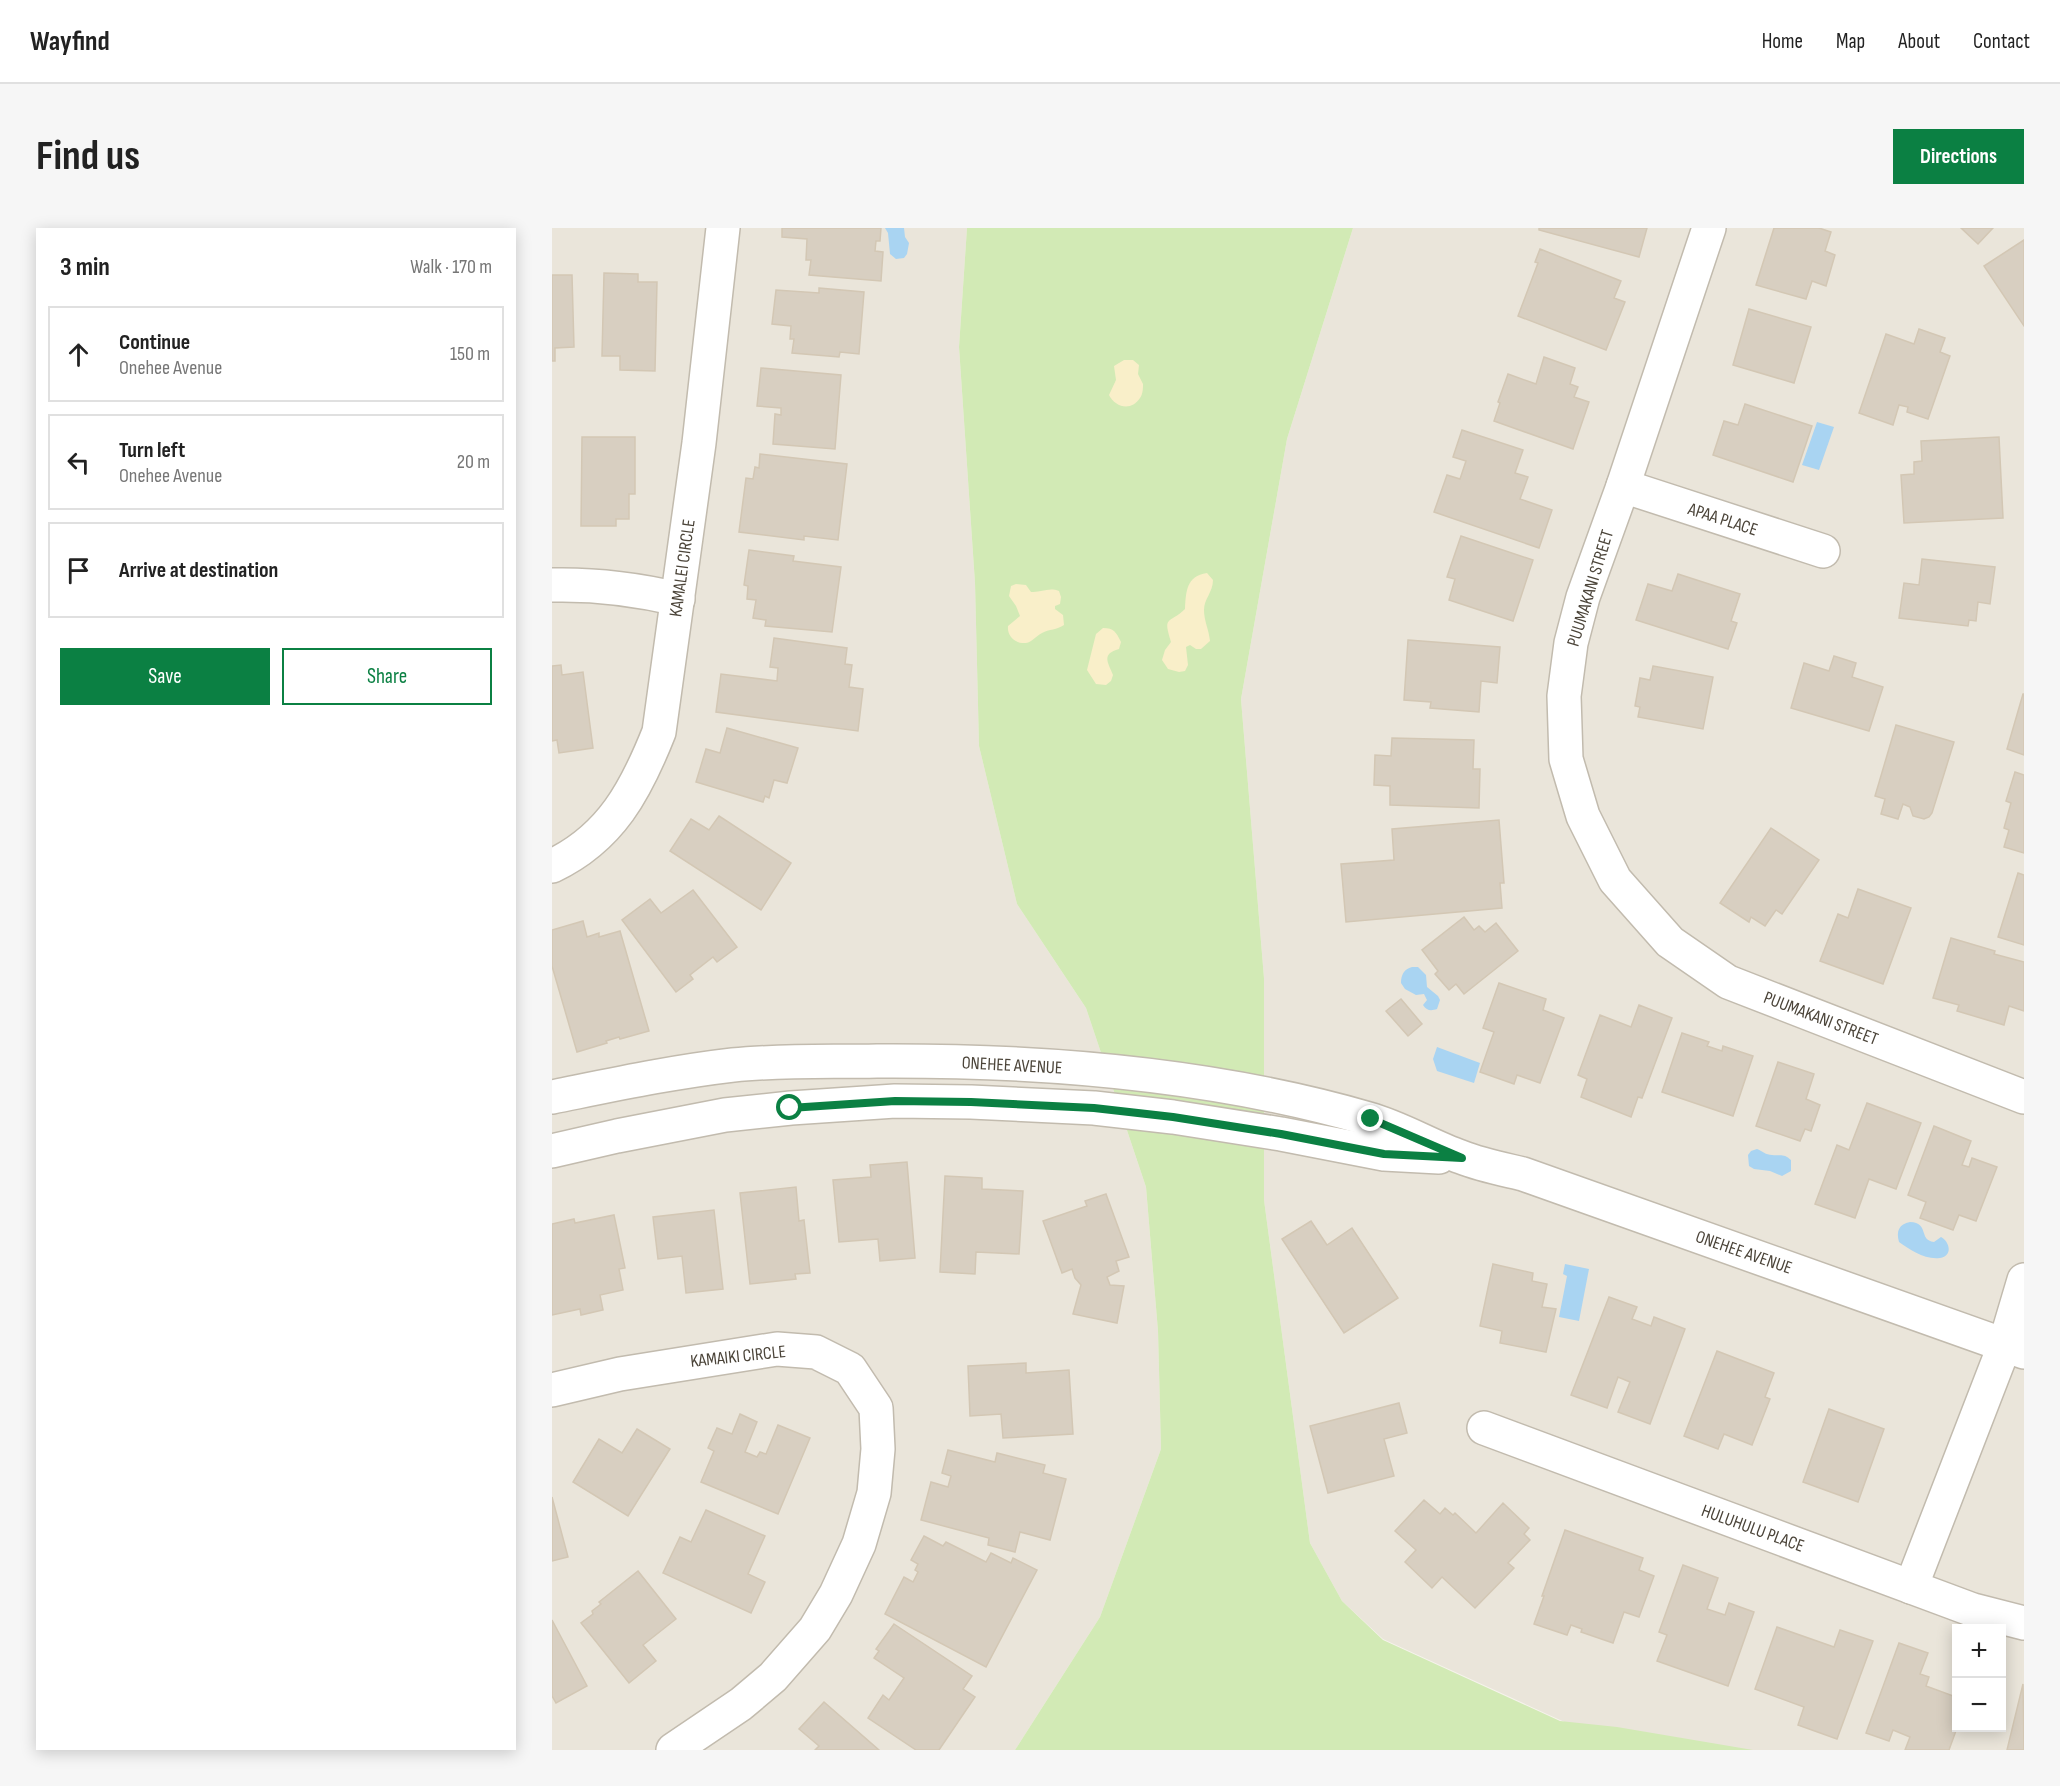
<!DOCTYPE html>
<html lang="en">
<head>
<meta charset="utf-8">
<style>
	:root { --surface:#fff; --page:#f6f6f6; --text:#222; --muted:#767676; --line:#e0e0e0; --accent:#0b8043 }
	body { margin:0; font-family:"Sofia Sans Condensed",sans-serif; background:var(--page); color:var(--text) }
	.controls { position:absolute; right:18px; bottom:18px; display:grid; overflow:hidden; border-radius:0px; box-shadow:0 3px 15px #0003 }
	.controls button { width:54px; height:54px; display:grid; place-items:center; padding:0; border:0; border-bottom:2px solid var(--line); background:var(--surface); color:var(--text); font:30px sans-serif }
	.stop { position:absolute; width:18px; height:18px; margin:-14px; border:4px solid #0b8043; border-radius:50%; background:#fff }
	.stop.end { background:#0b8043; border-color:#fff; box-shadow:0 2px 6px #0008 }
	.list { margin:0; padding:0; list-style:none }
	h2 { display:flex; justify-content:space-between; align-items:center; height:78px; margin:0; padding:0 24px; font-size:26px }
	h2 small { font-size:20px; font-weight:400; color:var(--muted) }
	.list li { display:grid; grid-template-columns:39px 1fr auto; gap:18px; align-items:center; box-sizing:border-box; height:96px; margin:0 12px 12px; padding:0 12px; border:2px solid var(--line); border-radius:0px }
	.list b { display:block; font-size:22px; white-space:nowrap }
	.list p { margin:0; font-size:20px; white-space:nowrap; color:var(--muted) }
	.list em { font-size:20px; font-style:normal; color:var(--muted) }
	.actions { display:flex; gap:12px; padding:18px 24px }
	.actions a { flex:1; padding:14px 0; border:2px solid var(--accent); border-radius:0px; text-align:center; font-size:21px; color:var(--accent) }
	.actions .main { background:var(--accent); color:#fff }
	.icon { flex:none; width:33px; height:33px; fill:none; stroke:currentColor; stroke-width:2; stroke-linecap:round; stroke-linejoin:round }
	.map { position:relative; flex:none; width:1472px; height:1522px; overflow:hidden; border-radius:0px }
	header { display:flex; align-items:center; gap:36px; box-sizing:border-box; height:84px; padding:0 30px; background:var(--surface); border-bottom:2px solid var(--line) }
	header strong { font-size:28px }
	nav { display:flex; gap:33px; margin-inline-start:auto; font-size:21px }
	.intro { display:flex; align-items:center; justify-content:space-between; box-sizing:border-box; height:144px; padding:0 36px }
	h1 { margin:0; font-size:42px }
	.button { padding:15px 27px; border-radius:0px; background:var(--accent); color:#fff; font-size:21px; font-weight:700 }
	main { display:flex; gap:36px; padding:0 36px }
	aside { flex:1; background:var(--surface); border-radius:0px; box-shadow:0 3px 15px #0003 }
	.map>svg:first-child { display:block }
</style>
</head>
<body>
<header>
<strong>Wayfind</strong>
<nav><a>Home</a><a>Map</a><a>About</a><a>Contact</a></nav>
</header>
<div class="intro"><h1>Find us</h1><a class="button">Directions</a></div>
<main>
<aside>
<h2>3 min<small>Walk · 170 m</small></h2>
<ul class="list">
<li><svg class="icon" aria-label="ahead" viewBox="0 0 24 24"><path d="M12 20V5M6 11l6-6 6 6"/></svg><div><b>Continue</b><p>Onehee Avenue</p></div><em>150 m</em></li>
<li><svg class="icon" aria-label="left" viewBox="0 0 24 24"><path d="M17 20v-9H6M10 6l-5 5 5 5"/></svg><div><b>Turn left</b><p>Onehee Avenue</p></div><em>20 m</em></li>
<li><svg class="icon" aria-label="arrive" viewBox="0 0 24 24"><path d="M6 21V4h12l-3 4 3 4H6"/></svg><div><b>Arrive at destination</b></div></li>
</ul>
<div class="actions"><a class="main">Save</a><a>Share</a></div>
</aside>
<div class="map">
<svg width="1472" height="1522" viewBox="0 0 1472 1522">
	<rect width="100%" height="100%" fill="#f6f3ec"/>
	<g fill="#eae5da" fill-rule="evenodd">
		<path d="M0,0H415L407,119L423,355L427,518L465,676L534,780L594,959L606,1103L609,1221L548,1389L463,1522H0Z"/>
		<path d="M801,0H1472V1522H1074L831,1411L790,1373L758,1315L712,972V750L689,471L735,211ZM1404,1400H1450V1500H1404Z"/>
	</g>
	<path fill="#d2eab5" d="M415,0H801L735,211L689,471L712,750V972L758,1315L790,1373L831,1412L1008,1493L1065,1499L1201,1522H463L548,1389L609,1221L606,1103L594,959L534,780L465,676L427,518L423,355L407,119Z"/>
	<g fill="#f9efc9">
		<path d="M572,132H581L587,137L586,146L591,156C591,160 591,166 588,170C579,184 563,179 557,167L564,152L562,138Z"/>
		<path d="M655,345L661,352C661,364 652,371 652,382C652,393 657,402 658,413L649,421H644L638,417L634,419L636,437L633,443L627,444L616,441L610,432L613,422L619,414C611,387 616,397 633,381C634,364 634,348 655,345Z"/>
		<path d="M464,356L474,357L479,364C489,365 496,359 507,363L509,369L508,376L503,378V381L511,387L512,397C505,402 497,401 490,405C484,408 480,414 474,415C463,416 455,408 456,398L468,388L464,378L457,368L459,358Z"/>
		<path d="M551,400C562,400 564,404 569,414L567,421C549,426 556,434 561,447L559,453L554,457L544,456L535,442L544,406Z"/>
	</g>
	<g fill="#a9d4f2">
		<path d="M333,0H352L353,9L357,15L355,26L352,30L344,31L338,26L336,5Z"/>
		<path d="M1265,194L1282,199L1267,242L1250,237Z"/>
		<path d="M860,739H866L874,747L875,759L886,768L888,772L885,781C879,783 875,783 871,777L875,772L872,766L864,767L853,761L849,755C849,747 852,741 860,739Z"/>
		<path d="M885,819L928,835L922,855L885,843L881,831Z"/>
		<path d="M1205,921C1210,923 1214,927 1220,927C1228,928 1232,925 1239,932V943L1230,948L1218,943L1202,941L1197,938L1196,927L1199,923Z"/>
		<path d="M1358,994C1378,995 1366,1012 1382,1014L1389,1009C1398,1014 1401,1028 1388,1030C1373,1032 1358,1022 1347,1014C1344,1003 1347,996 1358,994Z"/>
		<path d="M1013,1036L1037,1041L1027,1093L1007,1089L1015,1048L1011,1046Z"/>
	</g>
	<g fill="#d8cfc1" stroke="#d3c7b4" stroke-width="1.5">
		<path d="M230,0H329L328,13H324L323,23L331,24L329,53L257,47L259,32H254L255,11L230,9Z"/>
		<path d="M987,0H1095L1087,29L987,2Z"/>
		<path d="M1222,0H1267L1279,4L1273,23L1283,27L1274,58L1260,53L1254,71L1204,57Z"/>
		<path d="M1409,0H1441L1426,16Z"/>
		<path d="M1472,12V98L1432,38Z"/>
		<path d="M988,21L1069,53L1062,70L1073,74L1054,122L966,88L986,35L983,34Z"/>
		<path d="M52,45L86,46V54H105L103,143L68,142V128H50Z"/>
		<path d="M0,47H20L22,119L3,120V133H0Z"/>
		<path d="M267,60L312,64L307,126L288,124L287,129L240,125L242,111H238L239,98L220,96L224,62L267,65Z"/>
		<path d="M1197,81L1259,99L1242,155L1181,137Z"/>
		<path d="M1367,101L1393,110L1388,124L1398,128L1376,191L1355,184L1356,179L1347,177L1341,197L1307,185L1334,106L1362,116Z"/>
		<path d="M992,129L1023,140L1018,156L1026,159L1022,169L1037,174L1021,221L942,193L948,175L946,174L956,146L984,156Z"/>
		<path d="M209,140L289,147L283,221L221,216L223,186L229,187V180L205,178Z"/>
		<path d="M1193,176L1260,198L1241,254L1161,227L1172,193L1186,197Z"/>
		<path d="M910,202L971,222L963,245L976,249L968,271L1000,282L987,320L882,284L895,247L908,251L914,233L901,229Z"/>
		<path d="M30,209H83V266H77V291H64V298H29Z"/>
		<path d="M1447,209L1451,290L1352,295L1349,247L1362,246V234L1370,233L1369,213Z"/>
		<path d="M208,226L295,236L286,312L252,308V312L187,304L194,250L201,251L203,239L207,240Z"/>
		<path d="M909,308L981,332L961,393L897,372L903,351L895,349Z"/>
		<path d="M197,322L242,328L241,333L289,339L280,404L213,398L214,392L201,390L204,372L195,371L196,358L192,357Z"/>
		<path d="M1370,331L1443,339L1438,376L1426,374L1424,393L1417,392L1416,398L1347,390L1352,355L1367,357Z"/>
		<path d="M1126,346L1188,366L1179,393L1185,395L1176,421L1084,392L1096,356L1120,363Z"/>
		<path d="M222,410L295,420L293,436L300,437L297,459L311,461L306,503L164,484L169,446L225,453L226,440L218,439Z"/>
		<path d="M856,412L948,419L945,455L929,453L927,484L878,480L879,474L852,472Z"/>
		<path d="M1282,428L1304,435L1300,449L1331,459L1317,503L1239,480L1252,435L1277,443Z"/>
		<path d="M9,437L10,447L31,444L41,520L7,525L5,512L0,513V438Z"/>
		<path d="M1101,438L1161,449L1151,501L1086,489L1088,479L1083,478L1088,450L1098,452Z"/>
		<path d="M1471,466H1472V527L1455,521Z"/>
		<path d="M1344,497L1402,514L1380,585L1377,589L1372,591L1361,588L1358,579L1351,576L1346,591L1329,586L1333,571L1323,568Z"/>
		<path d="M175,500L246,520L235,555L222,552L217,570L213,568L211,574L144,554L154,521L168,525Z"/>
		<path d="M840,510L922,512L921,541H928L927,580L838,577V558L822,557L823,527L839,528Z"/>
		<path d="M1463,544L1472,547V625L1452,619L1457,602L1452,600L1459,575L1454,573Z"/>
		<path d="M167,588L239,635L209,682L118,623L139,591L157,602Z"/>
		<path d="M947,592L952,655H948L950,680L794,694L789,636L842,632L840,601Z"/>
		<path d="M1219,600L1267,632L1230,686L1224,682L1213,698L1199,689L1197,694L1168,675Z"/>
		<path d="M1466,645L1472,647V717L1446,709Z"/>
		<path d="M1306,661L1359,680L1331,756L1268,733L1286,686L1296,690Z"/>
		<path d="M141,662L185,719L165,734L161,729L138,747L141,751L124,764L70,692L98,671L109,685Z"/>
		<path d="M912,689L922,702L927,698L933,704L944,695L966,723L912,766L904,756L897,762L883,746L886,743L870,722Z"/>
		<path d="M31,693L35,709L47,705V709L68,703L97,803L68,811L67,809L54,813L55,815L25,824L0,738V702Z"/>
		<path d="M1399,710L1443,723L1442,726L1472,734V783L1457,778L1452,797L1405,783L1407,777L1381,770Z"/>
		<path d="M947,755L994,771L991,782L1012,790L988,855L965,847L962,856L928,844L942,804L931,800Z"/>
		<path d="M849,771L870,796L856,808L834,783Z"/>
		<path d="M1087,777L1120,790L1090,870L1086,869L1079,889L1029,869L1035,851L1026,847L1048,787L1079,799Z"/>
		<path d="M1130,805L1157,814L1155,818L1170,823L1171,818L1201,828L1181,888L1110,864Z"/>
		<path d="M1226,834L1262,846L1254,871L1268,877L1259,903L1253,901L1248,913L1204,898Z"/>
		<path d="M1315,875L1369,895L1344,961L1317,951L1303,990L1263,976L1285,917L1297,922Z"/>
		<path d="M1382,898L1419,913L1410,937L1417,939L1420,930L1445,939L1424,993L1407,987L1401,1002L1368,990L1374,974L1356,967Z"/>
		<path d="M355,934L363,1030L328,1033L326,1011L287,1014L281,952L319,949L318,937Z"/>
		<path d="M393,948L430,950V961L471,963L467,1026L424,1024L423,1046L388,1044Z"/>
		<path d="M244,959L247,993L252,992L258,1045L243,1046L244,1051L198,1056L188,965Z"/>
		<path d="M554,966L577,1029L564,1033L567,1043L555,1049L558,1057L572,1058L565,1095L521,1086L529,1057L523,1050L520,1041L510,1045L491,993L535,978L533,973Z"/>
		<path d="M162,982L171,1061L134,1065L130,1028L106,1031L101,989Z"/>
		<path d="M62,987L73,1040L67,1041L71,1062L48,1067L51,1082L29,1087L28,1081L0,1087V996L22,991L23,995Z"/>
		<path d="M759,993L775,1017L800,1000L846,1070L792,1105L730,1011Z"/>
		<path d="M941,1036L981,1045L980,1053L995,1056L990,1079L1004,1081L994,1124L948,1115L950,1103L928,1098Z"/>
		<path d="M1057,1069L1085,1079L1080,1091L1099,1098L1102,1089L1133,1101L1098,1196L1066,1184L1078,1154L1066,1149L1055,1180L1019,1167Z"/>
		<path d="M1165,1123L1222,1145L1213,1169L1218,1171L1200,1217L1172,1206L1166,1221L1132,1208Z"/>
		<path d="M474,1135V1145L517,1142L521,1206L451,1210L449,1186L418,1188L416,1138Z"/>
		<path d="M847,1175L855,1205L832,1211L842,1248L776,1265L758,1198Z"/>
		<path d="M1277,1181L1332,1201L1306,1274L1251,1254Z"/>
		<path d="M188,1186L205,1194L193,1224L205,1229L208,1224L214,1226L226,1197L258,1210L226,1286L149,1254L162,1223L156,1220L165,1200L180,1206Z"/>
		<path d="M85,1201L118,1221L76,1288L21,1254L47,1211L70,1225Z"/>
		<path d="M396,1222L443,1234L445,1225L493,1237L491,1245L514,1251L498,1312L468,1304L463,1324L436,1317L437,1310L369,1292L379,1254L396,1259L399,1248L390,1245Z"/>
		<path d="M0,1269L16,1329L0,1333Z"/>
		<path d="M872,1272L888,1286L893,1280L901,1287L903,1285L924,1305L951,1275L977,1300L972,1306L978,1312L956,1335L962,1340L923,1380L890,1349L880,1360L853,1334L864,1322L843,1303Z"/>
		<path d="M154,1282L213,1308L196,1346L213,1354L199,1385L111,1345L128,1309L139,1314Z"/>
		<path d="M1013,1302L1091,1330L1087,1342L1102,1348L1087,1389L1072,1384L1061,1415L1029,1404L1030,1401L1019,1397L1015,1407L982,1396L992,1368H990Z"/>
		<path d="M372,1308L391,1318L394,1314L434,1334L439,1325L459,1335L461,1330L485,1342L434,1439L333,1386L352,1349L361,1354L366,1344L363,1342L366,1336L359,1332Z"/>
		<path d="M1131,1337L1166,1350L1155,1381L1173,1387L1177,1375L1202,1384L1176,1458L1105,1433L1115,1407L1107,1404Z"/>
		<path d="M86,1343L124,1391L91,1417L104,1433L77,1455L29,1395L41,1386L40,1383L49,1376L47,1374Z"/>
		<path d="M0,1392L35,1458L4,1475L0,1468Z"/>
		<path d="M342,1396L420,1448L411,1461L423,1469L387,1522H364L316,1490L331,1467L337,1472L352,1450L322,1430L327,1423L324,1421Z"/>
		<path d="M1225,1399L1282,1419L1288,1402L1321,1413L1285,1511L1246,1497L1252,1479L1203,1461Z"/>
		<path d="M1347,1415L1376,1425L1368,1446L1377,1449L1374,1458L1404,1469L1405,1500L1397,1522H1353L1358,1509L1341,1502L1337,1513L1314,1505Z"/>
		<path d="M1471,1456L1472,1522H1455Z"/>
		<path d="M272,1474L327,1522H263L267,1518L247,1501Z"/>
	</g>
	<g fill="none" stroke-linecap="round" stroke-linejoin="round">
		<defs>
			<g id="minor">
				<path d="M1157,0L1071,258L1031,369L1019,415L1012,468L1014,531L1031,588L1063,652L1118,714L1176,754L1472,869"/>
				<path d="M1071,258L1271,323"/>
				<path d="M0,357C43,356 84,361 126,371"/>
				<path d="M0,638C59,610 84,562 107,504L147,215L171,0"/>
				<path d="M0,1162L68,1146L225,1121L264,1124L298,1141L324,1180L326,1221L322,1265L307,1316L284,1366L263,1401L221,1449L189,1476L121,1522"/>
				<path d="M932,1200L1421,1382L1472,1395"/>
				<path d="M1359,1359L1453,1116L1472,1052"/>
			</g>
			<g id="tertiary">
				<path d="M0,869C60,857 120,844 181,837C229,832 277,834 325,833C489,832 659,845 817,891C849,900 878,918 909,929C929,937 950,941 971,946L1472,1124"/>
				<path d="M0,923L65,908L173,887L239,880L343,873L419,874L542,880L621,889L729,906L832,926L887,929"/>
			</g>
		</defs>
		<use href="#minor" stroke="#c2bbae" stroke-width="36"/>
		<use href="#tertiary" stroke="#c2bbae" stroke-width="36"/>
		<use href="#minor" stroke="#fff" stroke-width="33"/>
		<use href="#tertiary" stroke="#fff" stroke-width="33"/>
	</g>
	<g fill="none" stroke-linecap="round" stroke-linejoin="round">
		<path stroke="#0b8043" stroke-width="8" d="M238,880L343,873L419,874L542,880L621,889L729,906L832,926L910,930L819,891"/>
	</g>
	<g text-anchor="middle" stroke-width="4.5" stroke-linejoin="round" paint-order="stroke">
		<g font-size="18" fill="#4b4439" stroke="#fff">
			<text transform="translate(1171 291) rotate(18)" y="6">APAA PLACE</text>
			<text transform="translate(130 340) rotate(-82)" y="6">KAMALEI CIRCLE</text>
			<text transform="translate(1038 360) rotate(-73)" y="6">PUUMAKANI STREET</text>
			<text transform="translate(1269 790) rotate(21)" y="6">PUUMAKANI STREET</text>
			<text transform="translate(460 837) rotate(3)" y="6">ONEHEE AVENUE</text>
			<text transform="translate(1192 1024) rotate(19)" y="6">ONEHEE AVENUE</text>
			<text transform="translate(186 1128) rotate(-6)" y="6">KAMAIKI CIRCLE</text>
			<text transform="translate(1201 1300) rotate(20)" y="6">HULUHULU PLACE</text>
		</g>
	</g>
</svg>
<div class="controls">
<button>+</button>
<button>−</button>
</div>
<div class="stop" style="left:238px;top:880px"></div>
<div class="stop end" style="left:819px;top:891px"></div>
</div>
</main>
</body>
</html>
